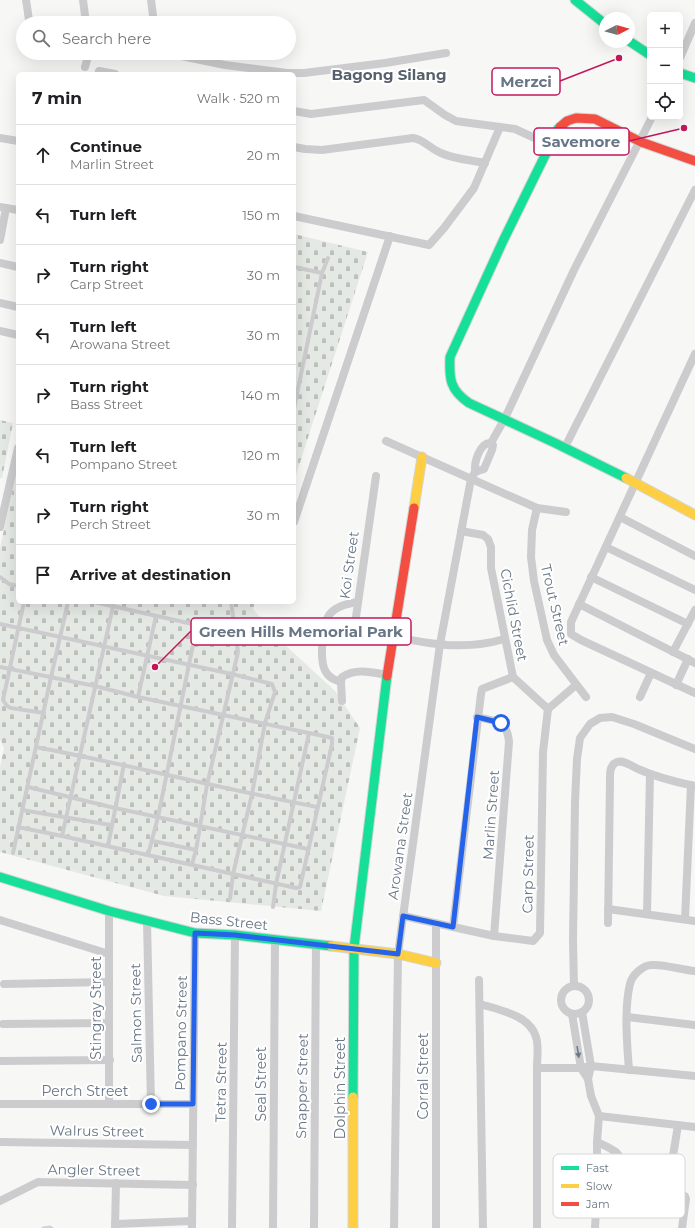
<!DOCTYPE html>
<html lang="en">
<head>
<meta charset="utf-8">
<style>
	:root { --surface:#fff; --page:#f6f6f6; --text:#202124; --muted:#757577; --line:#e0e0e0 }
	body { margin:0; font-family:Montserrat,sans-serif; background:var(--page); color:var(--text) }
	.controls { position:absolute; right:12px; top:12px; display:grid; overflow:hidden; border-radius:6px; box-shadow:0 4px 16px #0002 }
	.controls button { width:36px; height:36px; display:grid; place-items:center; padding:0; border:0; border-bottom:1px solid var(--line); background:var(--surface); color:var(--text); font:20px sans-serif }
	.compass { position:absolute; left:599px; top:12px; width:36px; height:36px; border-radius:50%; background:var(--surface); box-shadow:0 4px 16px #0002; rotate:84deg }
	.stop { position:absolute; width:12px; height:12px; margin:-9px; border:3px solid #2563eb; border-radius:50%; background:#fff }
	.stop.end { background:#2563eb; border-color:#fff; box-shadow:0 1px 4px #0008 }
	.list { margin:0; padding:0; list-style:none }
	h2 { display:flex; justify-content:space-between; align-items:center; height:52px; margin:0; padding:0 16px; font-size:17px }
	h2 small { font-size:13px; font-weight:400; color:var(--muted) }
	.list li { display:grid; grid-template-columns:26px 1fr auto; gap:12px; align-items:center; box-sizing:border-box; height:60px; padding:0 16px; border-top:1px solid var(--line) }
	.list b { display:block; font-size:15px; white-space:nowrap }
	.list p { margin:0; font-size:13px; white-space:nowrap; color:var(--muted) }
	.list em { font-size:13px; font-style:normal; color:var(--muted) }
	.icon { flex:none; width:22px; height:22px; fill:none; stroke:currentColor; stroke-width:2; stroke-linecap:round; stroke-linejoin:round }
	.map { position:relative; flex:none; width:695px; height:1228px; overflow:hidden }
	.search { position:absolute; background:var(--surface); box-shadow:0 4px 16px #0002; left:16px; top:16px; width:280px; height:44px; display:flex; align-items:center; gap:10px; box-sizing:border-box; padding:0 14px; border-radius:22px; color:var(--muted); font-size:15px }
	.panel { position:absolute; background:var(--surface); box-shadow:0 4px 16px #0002; left:16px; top:72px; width:280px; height:532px; border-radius:6px }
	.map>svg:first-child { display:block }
</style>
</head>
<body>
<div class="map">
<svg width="695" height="1228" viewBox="0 0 695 1228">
	<defs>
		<pattern id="cemetery-stones" width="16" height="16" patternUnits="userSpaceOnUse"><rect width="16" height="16" fill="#e5e9e4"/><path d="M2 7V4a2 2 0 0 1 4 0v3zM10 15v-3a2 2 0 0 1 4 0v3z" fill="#bdc1be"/></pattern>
	</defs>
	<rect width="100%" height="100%" fill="#f7f7f6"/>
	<g fill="url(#cemetery-stones)">
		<path d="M294,234L368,252L294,481Z"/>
		<path d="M0,420L13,423L2,478H0Z"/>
		<path d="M18,464V602H255L253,609L284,644L335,691L360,728L321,911L164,896L0,852V767L4,748L0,740V548Z"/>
	</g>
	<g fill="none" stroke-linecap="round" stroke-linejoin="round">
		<path stroke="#ced4d8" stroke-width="3" d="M43,1228L50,1227L52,1228"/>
		<defs>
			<g id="fast">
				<path d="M575,0L605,24"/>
				<path d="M629,41L650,55"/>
				<path d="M680,73L695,78"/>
				<path d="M560,127L558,129L503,241L450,357C449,379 450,390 469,403L555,443L626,478"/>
				<path d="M0,877L109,911L195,933L235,935L331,946"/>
				<path d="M353,1097L354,948L387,676"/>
			</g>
			<g id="slow">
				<path d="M626,478L695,515"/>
				<path d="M414,508L422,457"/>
				<path d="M331,946L398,954L436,963"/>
				<path d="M353,1228V1097"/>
			</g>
			<g id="jam">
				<path d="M560,127L567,121L576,118L595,119L641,142L695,161"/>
				<path d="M387,676L414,508"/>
			</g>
		</defs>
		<use href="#fast" stroke="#d4d5d6" stroke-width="11"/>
		<use href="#slow" stroke="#d4d5d6" stroke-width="11"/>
		<use href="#jam" stroke="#d4d5d6" stroke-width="11"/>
		<g stroke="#ccccce" stroke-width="4">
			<path d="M294,267L322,273"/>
			<path d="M294,408L322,273L328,258"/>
			<path d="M0,577L9,584L18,586"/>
			<path d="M24,602L3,700L7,706L11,708L44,713"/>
			<path d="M94,602L197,625L235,629"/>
			<path d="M0,624L232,674L272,684L275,692L265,723L252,794L233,874L230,899"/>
			<path d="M0,667L95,686L138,697L328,737L332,738V744L300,887L296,888L62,836L114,602"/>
			<path d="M138,697L156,616"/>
			<path d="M36,747C130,765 223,789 317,807"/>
			<path d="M28,787L115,808L308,849"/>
			<path d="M22,810L111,825"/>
			<path d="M18,827L62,836"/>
			<path d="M153,841L196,850"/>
			<path d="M108,846L124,764"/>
			<path d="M13,853L51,677L68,602"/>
			<path d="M148,855L158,817L197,625"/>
			<path d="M192,864L196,850L207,785L238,652L231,602"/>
			<path d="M273,907L276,884L309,733"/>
		</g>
		<g stroke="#ccccce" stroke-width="8">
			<path d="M26,0L29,20"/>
			<path d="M83,0L86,23"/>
			<path d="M151,0L154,23"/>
			<path d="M167,53L225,65L287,73H304L385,63L446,53"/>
			<path d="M680,58L695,23"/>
			<path d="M85,67L89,53"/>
			<path d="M98,74L99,71L115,74"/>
			<path d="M294,111L311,114L424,100L445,115L456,121L470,123L515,129L550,145"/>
			<path d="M0,138L18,141"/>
			<path d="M294,147L305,149L322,150L413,138C423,139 431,149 441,153C454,159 470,160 485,163"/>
			<path d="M0,207L18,210"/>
			<path d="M294,216L429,245L444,228L474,188L500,127"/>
			<path d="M0,240L6,208"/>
			<path d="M0,263L18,267"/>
			<path d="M0,303L18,307"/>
			<path d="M0,331L18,335"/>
			<path d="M695,354L571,622V634L581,640L695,693"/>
			<path d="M386,441L537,508L566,512"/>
			<path d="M565,447L695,190"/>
			<path d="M475,472L484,469L492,450L493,445L491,443L505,418L574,270L652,117"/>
			<path d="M475,472C474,462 480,442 491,443"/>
			<path d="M376,476L355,624L358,629C406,639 456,654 504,639"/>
			<path d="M537,508L532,530L531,557L534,581L547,640L554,655L586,697"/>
			<path d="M620,517L695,556"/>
			<path d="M294,522L390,236"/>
			<path d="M0,527L18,448"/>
			<path d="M461,531L483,535L488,539L491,547V568L513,677L548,709"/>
			<path d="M606,547L695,590"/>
			<path d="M591,577L688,624"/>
			<path d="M579,604L695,663"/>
			<path d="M673,652L695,610"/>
			<path d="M341,682C335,680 329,678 326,672C319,662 322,625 329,615C336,606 347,604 357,602"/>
			<path d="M676,685L688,659"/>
			<path d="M640,697L651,673"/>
			<path d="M342,701L341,682L342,677C356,668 371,672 387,675"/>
			<path d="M477,717C496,722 507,719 509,742L494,936"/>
			<path d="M608,909L695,921"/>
			<path d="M109,911V1104"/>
			<path d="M647,914L650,774"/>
			<path d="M403,916L494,936L533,941L540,933L543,752L548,709L576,685"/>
			<path d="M685,919L691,785"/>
			<path d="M0,920L109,954"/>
			<path d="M147,921L151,1104"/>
			<path d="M608,923L610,781C610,775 609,765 617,762C624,760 632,766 638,769C656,777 675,782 695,786"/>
			<path d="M453,927L481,694L482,689L513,677"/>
			<path d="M479,980L483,1228"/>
			<path d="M4,984L109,982"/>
			<path d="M574,986L573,941L575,802L577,759L580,738L590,724L600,718L612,717L634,724L695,749"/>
			<circle cx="575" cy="1000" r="14"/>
			<path d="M480,1004C499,1010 530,1015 536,1037C539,1046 537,1059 537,1068"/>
			<path d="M572,1014L581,1068L588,1079L591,1066L582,1012"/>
			<path d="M627,1017L695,1025"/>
			<path d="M3,1024L109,1023"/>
			<path d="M0,1061L110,1060"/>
			<path d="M629,1070C627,1045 624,1008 630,984C632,975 643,965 652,965C663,964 683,970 695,971"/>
			<path d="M588,1079L591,1096L599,1116L597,1142V1193L595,1228"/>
			<path d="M0,1104H193"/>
			<path d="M599,1116L695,1127"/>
			<path d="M678,1125L668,1187L671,1192L685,1196L686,1199L682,1228"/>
			<path d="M0,1142L193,1145"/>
			<path d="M597,1142C603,1145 611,1148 617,1153C620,1156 621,1160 622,1165C624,1182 610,1187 597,1193"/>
			<path d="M0,1201L38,1182L193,1185"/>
			<path d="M115,1224L192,1221"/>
			<path d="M115,1228L116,1183"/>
			<path d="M192,1228L195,933"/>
			<path d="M232,1228L235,935"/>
			<path d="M273,1228L275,941"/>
			<path d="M314,1228L316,944"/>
			<path d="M394,1228L398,954L440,644L471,479L475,472"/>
			<path d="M436,1228V924"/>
			<path d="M537,1228V1068H581L591,1066L695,1076"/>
		</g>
		<use href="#fast" stroke="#16e098" stroke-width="9"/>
		<use href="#slow" stroke="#ffcf43" stroke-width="9"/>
		<use href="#jam" stroke="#f24e42" stroke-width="9"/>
	</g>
	<defs><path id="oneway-solid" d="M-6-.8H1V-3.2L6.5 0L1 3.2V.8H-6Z"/></defs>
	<use fill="#6d7a89" href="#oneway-solid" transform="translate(578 1052) rotate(81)"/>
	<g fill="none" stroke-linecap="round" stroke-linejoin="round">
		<path stroke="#2563eb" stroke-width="5" d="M151,1104H193L195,933L235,935L398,954L403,916L453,927L477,717L501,723"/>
	</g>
	<g text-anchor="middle" stroke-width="4" stroke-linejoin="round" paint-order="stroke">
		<g font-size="14" fill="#687685" stroke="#fff">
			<text transform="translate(349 565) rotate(-82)" y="5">Koi Street</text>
			<text transform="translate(555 605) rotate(77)" y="5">Trout Street</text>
			<text transform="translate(514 615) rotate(79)" y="5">Cichlid Street</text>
			<text transform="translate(491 815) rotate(-86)" y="5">Marlin Street</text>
			<text transform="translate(400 846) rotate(-82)" y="5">Arowana Street</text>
			<text transform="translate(528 874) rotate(-89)" y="5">Carp Street</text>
			<text transform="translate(229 921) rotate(6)" y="5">Bass Street</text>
			<text transform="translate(96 1008) rotate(-90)" y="5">Stingray Street</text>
			<text transform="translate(136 1013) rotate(-91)" y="5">Salmon Street</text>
			<text transform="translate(181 1033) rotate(-89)" y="5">Pompano Street</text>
			<text transform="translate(423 1076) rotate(-90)" y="5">Corral Street</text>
			<text transform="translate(221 1082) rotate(-89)" y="5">Tetra Street</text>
			<text transform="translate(261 1084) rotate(-90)" y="5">Seal Street</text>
			<text transform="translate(302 1086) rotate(-89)" y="5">Snapper Street</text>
			<text transform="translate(340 1088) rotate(-90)" y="5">Dolphin Street</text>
			<text x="85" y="1096">Perch Street</text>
			<text transform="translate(97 1131) rotate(1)" y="5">Walrus Street</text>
			<text transform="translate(94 1170) rotate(1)" y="5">Angler Street</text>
		</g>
		<g font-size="15" font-weight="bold" fill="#565f6b" stroke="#fff">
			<text x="389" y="80">Bagong Silang</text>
		</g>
	</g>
	<rect x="553" y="1154" width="132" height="64" rx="6" fill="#fff" stroke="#d2d6da" stroke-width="1"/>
	<rect x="561" y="1166" width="18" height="4" fill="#16e098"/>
	<rect x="561" y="1184" width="18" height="4" fill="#ffcf43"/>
	<rect x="561" y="1202" width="18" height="4" fill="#f24e42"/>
	<g font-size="11" fill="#687685">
		<text x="586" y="1172">Fast</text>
		<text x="586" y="1190">Slow</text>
		<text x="586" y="1208">Jam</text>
	</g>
	<path fill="none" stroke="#c2185b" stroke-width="1.5" d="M619 58L560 81M684 128L629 141M155 667L191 631"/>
	<g fill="#c2185b" stroke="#fff" stroke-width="1.5">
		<circle cx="619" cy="58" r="4"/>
		<circle cx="684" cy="128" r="4"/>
		<circle cx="155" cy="667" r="4"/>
	</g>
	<g fill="#fff" stroke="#c2185b" stroke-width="1.5">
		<rect x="492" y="68" width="68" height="27" rx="4"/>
		<rect x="534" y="128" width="95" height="27" rx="4"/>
		<rect x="191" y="618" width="220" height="27" rx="4"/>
	</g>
	<g font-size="15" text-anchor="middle" font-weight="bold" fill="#687685">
		<text x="526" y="87">Merzci</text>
		<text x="581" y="147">Savemore</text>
		<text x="301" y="637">Green Hills Memorial Park</text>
	</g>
</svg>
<div class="controls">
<button>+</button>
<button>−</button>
<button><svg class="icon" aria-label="locate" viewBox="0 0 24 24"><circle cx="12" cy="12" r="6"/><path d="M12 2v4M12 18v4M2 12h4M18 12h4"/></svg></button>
</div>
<svg class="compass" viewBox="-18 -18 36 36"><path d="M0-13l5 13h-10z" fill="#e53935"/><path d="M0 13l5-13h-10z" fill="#757577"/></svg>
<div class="stop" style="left:501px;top:723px"></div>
<div class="stop end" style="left:151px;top:1104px"></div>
<div class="search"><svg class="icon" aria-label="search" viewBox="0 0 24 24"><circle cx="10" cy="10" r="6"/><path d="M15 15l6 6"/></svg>Search here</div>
<section class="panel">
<h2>7 min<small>Walk · 520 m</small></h2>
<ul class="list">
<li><svg class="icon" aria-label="ahead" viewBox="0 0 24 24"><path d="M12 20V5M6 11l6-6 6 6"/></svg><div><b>Continue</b><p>Marlin Street</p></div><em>20 m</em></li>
<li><svg class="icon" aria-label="left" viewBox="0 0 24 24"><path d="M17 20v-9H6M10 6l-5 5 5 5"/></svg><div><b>Turn left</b></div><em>150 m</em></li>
<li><svg class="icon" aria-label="right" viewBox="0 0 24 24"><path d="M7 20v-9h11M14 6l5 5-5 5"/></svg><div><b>Turn right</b><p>Carp Street</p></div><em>30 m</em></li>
<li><svg class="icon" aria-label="left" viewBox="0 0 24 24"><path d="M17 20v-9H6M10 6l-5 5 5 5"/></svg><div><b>Turn left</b><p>Arowana Street</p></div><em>30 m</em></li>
<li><svg class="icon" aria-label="right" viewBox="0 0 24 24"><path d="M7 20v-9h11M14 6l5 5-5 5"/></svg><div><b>Turn right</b><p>Bass Street</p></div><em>140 m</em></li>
<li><svg class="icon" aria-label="left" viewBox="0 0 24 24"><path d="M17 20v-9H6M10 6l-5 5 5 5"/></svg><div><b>Turn left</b><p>Pompano Street</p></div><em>120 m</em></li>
<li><svg class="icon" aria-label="right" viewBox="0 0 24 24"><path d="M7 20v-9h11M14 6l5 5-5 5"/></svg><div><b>Turn right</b><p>Perch Street</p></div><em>30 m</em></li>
<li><svg class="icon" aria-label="arrive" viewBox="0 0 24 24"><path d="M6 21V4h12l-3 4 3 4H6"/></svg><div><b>Arrive at destination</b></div></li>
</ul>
</section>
</div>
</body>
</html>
